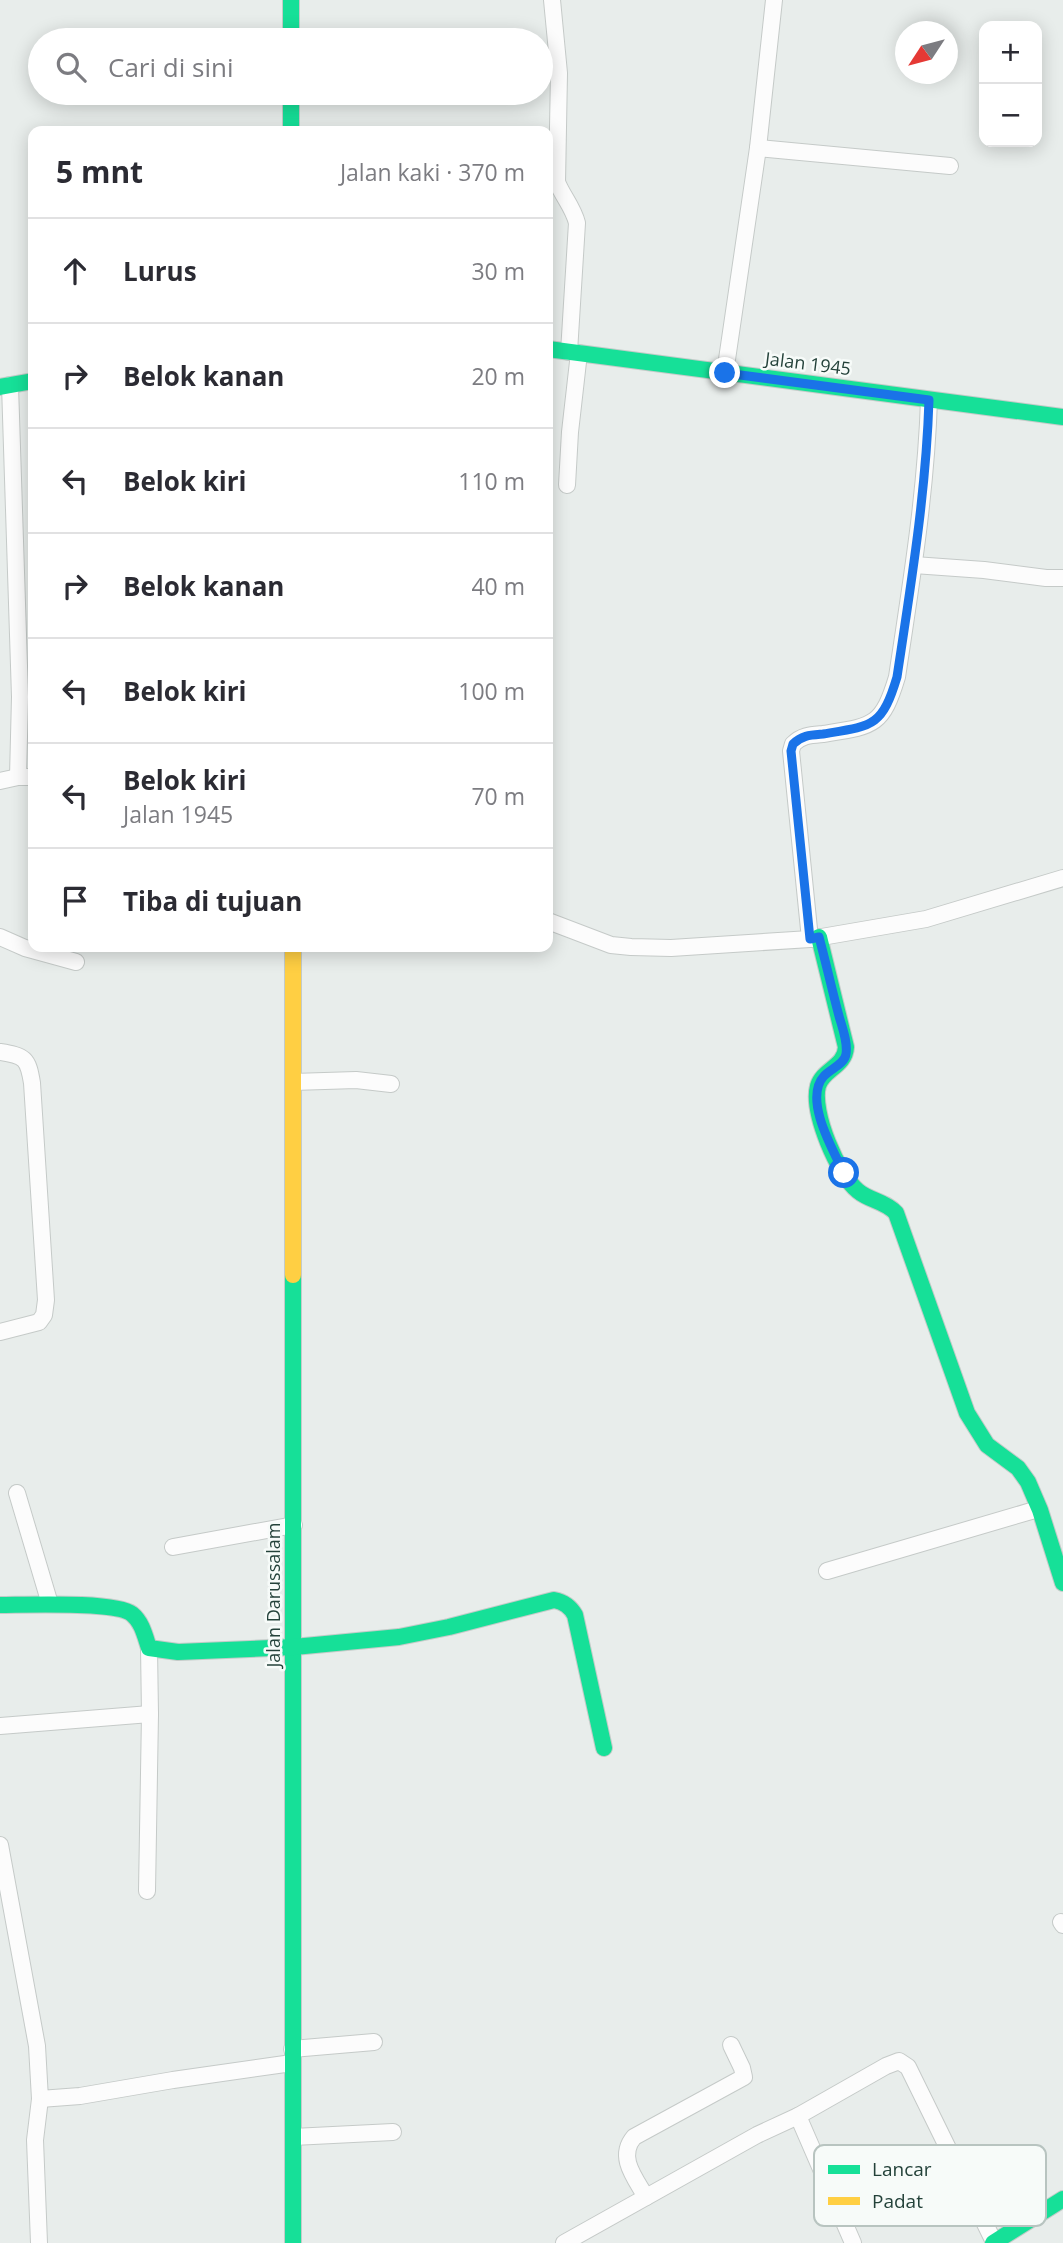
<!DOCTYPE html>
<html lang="id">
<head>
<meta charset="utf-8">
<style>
	:root { --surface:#fff; --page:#f2f2f3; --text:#2b2b33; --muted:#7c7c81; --line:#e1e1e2 }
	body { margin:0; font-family:"Open Sans",sans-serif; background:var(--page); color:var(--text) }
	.controls { position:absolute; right:21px; top:21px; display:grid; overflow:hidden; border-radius:14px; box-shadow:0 4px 18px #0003 }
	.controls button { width:63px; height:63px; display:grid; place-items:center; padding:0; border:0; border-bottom:2px solid var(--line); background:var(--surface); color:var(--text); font:35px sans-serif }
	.compass { position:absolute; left:895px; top:21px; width:63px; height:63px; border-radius:50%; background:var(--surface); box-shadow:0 4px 18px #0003; rotate:234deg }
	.stop { position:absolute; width:21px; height:21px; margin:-16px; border:5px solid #1a73e8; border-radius:50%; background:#fff }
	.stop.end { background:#1a73e8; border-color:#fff; box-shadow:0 2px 7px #0008 }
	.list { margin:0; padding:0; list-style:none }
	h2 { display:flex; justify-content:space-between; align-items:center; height:91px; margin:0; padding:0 28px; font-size:30px }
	h2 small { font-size:23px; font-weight:400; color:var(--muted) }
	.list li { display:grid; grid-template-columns:46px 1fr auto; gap:21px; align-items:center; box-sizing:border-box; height:105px; padding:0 28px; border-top:2px solid var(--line) }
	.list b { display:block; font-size:26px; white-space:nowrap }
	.list p { margin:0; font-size:23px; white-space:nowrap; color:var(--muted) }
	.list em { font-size:23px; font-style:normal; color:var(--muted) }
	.icon { flex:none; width:38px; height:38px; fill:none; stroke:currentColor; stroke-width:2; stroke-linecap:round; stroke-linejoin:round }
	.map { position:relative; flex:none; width:1063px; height:2243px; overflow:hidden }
	.search { position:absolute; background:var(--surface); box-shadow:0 4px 18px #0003; left:28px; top:28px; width:525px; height:77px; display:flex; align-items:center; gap:18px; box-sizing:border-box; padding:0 24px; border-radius:38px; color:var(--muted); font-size:26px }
	.panel { position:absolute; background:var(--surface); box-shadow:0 4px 18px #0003; left:28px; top:126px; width:525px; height:826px; border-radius:14px }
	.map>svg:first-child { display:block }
</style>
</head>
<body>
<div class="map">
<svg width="1063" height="2243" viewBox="0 0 1063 2243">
	<rect width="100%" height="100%" fill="#e8edeb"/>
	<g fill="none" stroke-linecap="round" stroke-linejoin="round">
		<defs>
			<g id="street">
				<path d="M552,0L559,73L557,182C563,197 573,207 577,223L569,352"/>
				<path d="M758,148L950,166"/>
				<path d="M725,373L758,148L774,0"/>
				<path d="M10,385L20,697L18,777H33"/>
				<path d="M567,485L570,432L579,353"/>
				<path d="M914,565L984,570L1046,578H1063"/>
				<path d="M0,781L18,777"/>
				<path d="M548,921L611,945L631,947L671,948L810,939L926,919L1063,878"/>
				<path d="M0,937L25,948L76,962"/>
				<path d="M810,939L791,751L793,744C802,735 811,735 823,734C873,726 882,727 897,677C911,584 926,493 929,400"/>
				<path d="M0,1052C25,1056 28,1058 32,1083L46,1300L44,1315L39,1322L0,1332"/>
				<path d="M293,1082L356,1080L391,1084"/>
				<path d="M17,1493L50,1604"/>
				<path d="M173,1547L294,1525"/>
				<path d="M827,1571L1038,1509"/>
				<path d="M0,1726L150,1714"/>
				<path d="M0,1845L37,2046L40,2099L80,2096L173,2080L292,2063"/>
				<path d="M147,1891L150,1714L149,1648"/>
				<path d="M1061,1922L1063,1925"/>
				<path d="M292,2049L374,2042"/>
				<path d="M798,2116L886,2066L899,2061L908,2067L994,2242"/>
				<path d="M293,2137L393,2132"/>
				<path d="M646,2197C635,2178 617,2157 634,2137L744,2077L742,2068L731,2045"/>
				<path d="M39,2243L35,2140L40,2099"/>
				<path d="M564,2243L757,2135L798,2116L853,2243"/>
			</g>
			<g id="fast">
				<path d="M291,0V40"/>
				<path d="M291,93V131"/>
				<path d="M548,349L1063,417"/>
				<path d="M0,387L33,381"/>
				<path d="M819,937L846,1047C845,1067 823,1069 818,1086C811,1112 838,1175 858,1191C870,1201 885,1201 896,1213L967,1413L987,1445L1018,1468L1028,1482L1040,1510L1063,1583"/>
				<path d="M293,1275V2243"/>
				<path d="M0,1605C24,1605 116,1601 132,1614C142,1622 145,1636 149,1648L178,1652L294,1647L399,1637L449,1627L554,1600C564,1602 570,1606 575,1615L604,1748"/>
				<path d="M993,2243L1063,2199"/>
			</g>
			<path id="slow" d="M293,947V1275"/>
		</defs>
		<use href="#street" stroke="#c5cac8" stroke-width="18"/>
		<use href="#fast" stroke="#c3cbc8" stroke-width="18"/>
		<use href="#slow" stroke="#c3cbc8" stroke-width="18"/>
		<use href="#street" stroke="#fcfcfc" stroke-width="16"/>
		<use href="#fast" stroke="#16e098" stroke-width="16"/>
		<use href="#slow" stroke="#ffcf43" stroke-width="16"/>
	</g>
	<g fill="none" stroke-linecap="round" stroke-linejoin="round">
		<path stroke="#1a73e8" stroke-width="9" d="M725,373L929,400C926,493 911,584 897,677C882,727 873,726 823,734C811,735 802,735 793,744L791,751L810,939L819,937C826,963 832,990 839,1016C842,1027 848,1042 846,1054C845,1064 830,1069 824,1076C803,1099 833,1150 844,1173"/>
	</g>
	<g text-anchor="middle" stroke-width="5" stroke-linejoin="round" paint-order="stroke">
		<g font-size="18" fill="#24423a" stroke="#f7fbf9">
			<text transform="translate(808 364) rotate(7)" y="6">Jalan 1945</text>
			<text transform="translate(274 1595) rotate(-90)" y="6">Jalan Darussalam</text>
		</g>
	</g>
	<rect x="814" y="2145" width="232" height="81" rx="10" fill="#f7fbf9" stroke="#b8c4c0" stroke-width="2"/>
	<rect x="828" y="2165" width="32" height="9" fill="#16e098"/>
	<rect x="828" y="2197" width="32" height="8" fill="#ffcf43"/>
	<g font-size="19" fill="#24423a">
		<text x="872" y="2176">Lancar</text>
		<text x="872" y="2208">Padat</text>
	</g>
</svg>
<div class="controls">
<button>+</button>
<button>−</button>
</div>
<svg class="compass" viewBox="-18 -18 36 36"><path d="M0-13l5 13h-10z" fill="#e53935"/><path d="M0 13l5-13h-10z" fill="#7c7c81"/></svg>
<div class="stop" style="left:844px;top:1173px"></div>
<div class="stop end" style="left:725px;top:373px"></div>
<div class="search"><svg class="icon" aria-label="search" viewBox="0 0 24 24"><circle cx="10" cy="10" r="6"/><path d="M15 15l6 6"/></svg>Cari di sini</div>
<section class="panel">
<h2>5 mnt<small>Jalan kaki · 370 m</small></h2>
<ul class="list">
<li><svg class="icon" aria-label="ahead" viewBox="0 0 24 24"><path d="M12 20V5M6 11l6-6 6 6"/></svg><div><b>Lurus</b></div><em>30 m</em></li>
<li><svg class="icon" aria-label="right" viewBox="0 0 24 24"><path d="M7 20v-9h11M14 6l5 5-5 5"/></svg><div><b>Belok kanan</b></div><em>20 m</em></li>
<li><svg class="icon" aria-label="left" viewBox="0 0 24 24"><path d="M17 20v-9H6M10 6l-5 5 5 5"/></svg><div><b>Belok kiri</b></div><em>110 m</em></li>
<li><svg class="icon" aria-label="right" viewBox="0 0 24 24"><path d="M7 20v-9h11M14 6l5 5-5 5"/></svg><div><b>Belok kanan</b></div><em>40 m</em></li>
<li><svg class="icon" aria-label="left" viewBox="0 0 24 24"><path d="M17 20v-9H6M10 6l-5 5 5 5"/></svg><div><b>Belok kiri</b></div><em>100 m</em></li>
<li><svg class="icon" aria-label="left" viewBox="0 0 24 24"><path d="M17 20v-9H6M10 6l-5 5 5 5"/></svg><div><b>Belok kiri</b><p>Jalan 1945</p></div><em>70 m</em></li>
<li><svg class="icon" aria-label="arrive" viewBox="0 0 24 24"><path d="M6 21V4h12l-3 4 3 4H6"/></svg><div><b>Tiba di tujuan</b></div></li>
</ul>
</section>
</div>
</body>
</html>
